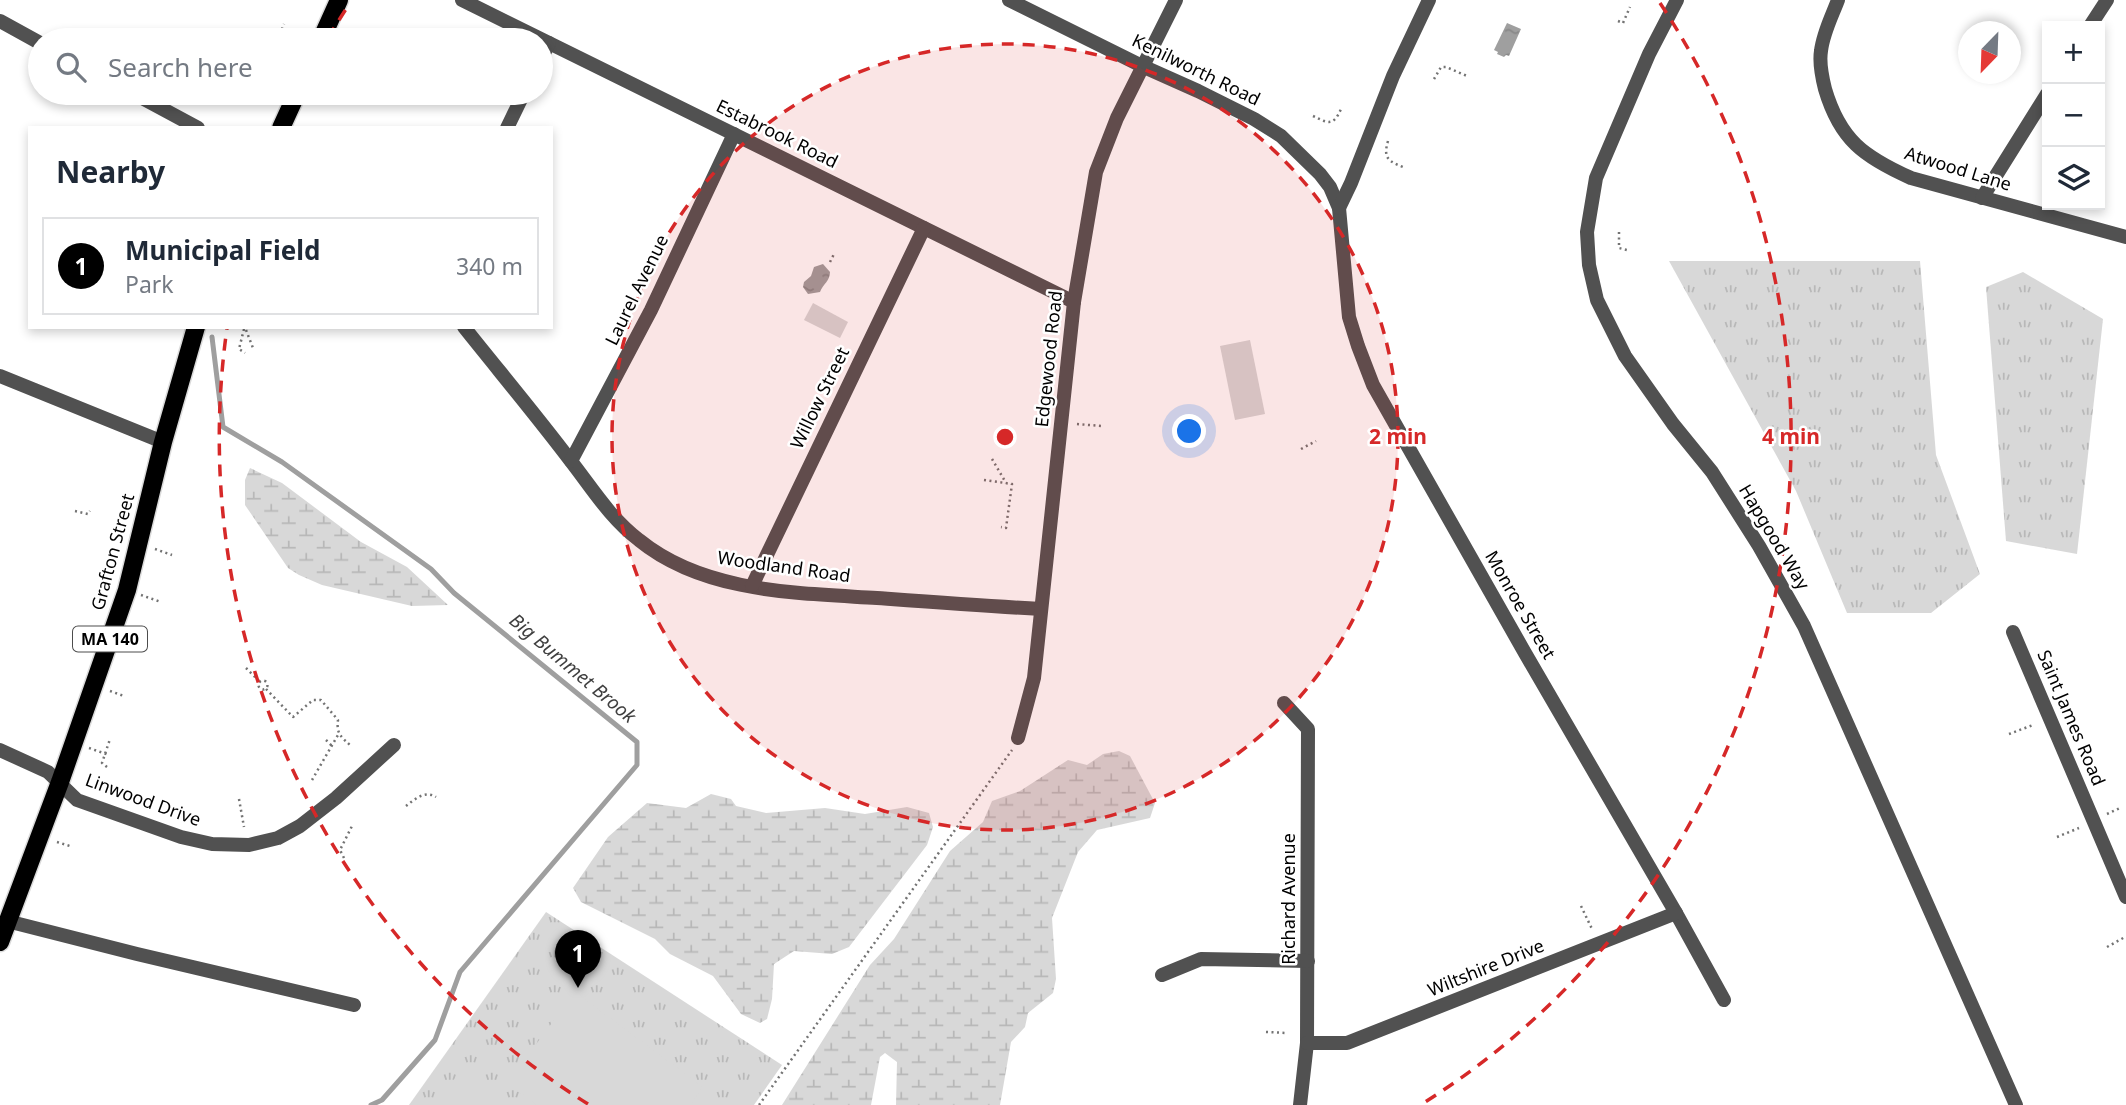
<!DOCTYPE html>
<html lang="en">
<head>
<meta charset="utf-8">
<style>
	:root { --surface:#fff; --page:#f6f6f7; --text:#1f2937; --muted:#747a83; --line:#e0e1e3; --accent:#000 }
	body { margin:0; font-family:"Noto Sans",sans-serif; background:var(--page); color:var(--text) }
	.controls { position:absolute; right:21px; top:21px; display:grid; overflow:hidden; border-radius:0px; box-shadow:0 4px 10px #0003 }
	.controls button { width:63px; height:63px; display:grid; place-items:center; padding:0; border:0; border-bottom:2px solid var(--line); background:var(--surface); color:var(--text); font:35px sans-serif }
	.compass { position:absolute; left:1958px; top:21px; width:63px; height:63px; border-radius:50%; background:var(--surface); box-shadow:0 4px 10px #0003; rotate:203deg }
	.you { position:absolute; left:1190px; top:432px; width:24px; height:24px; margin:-18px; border:5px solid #fff; border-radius:50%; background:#1a73e8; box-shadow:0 0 0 10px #1a73e833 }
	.badge { display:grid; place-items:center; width:46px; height:46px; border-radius:50%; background:var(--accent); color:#fff; font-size:23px; font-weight:700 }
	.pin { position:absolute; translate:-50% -58px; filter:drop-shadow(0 2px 4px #0008) }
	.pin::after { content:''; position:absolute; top:37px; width:24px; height:21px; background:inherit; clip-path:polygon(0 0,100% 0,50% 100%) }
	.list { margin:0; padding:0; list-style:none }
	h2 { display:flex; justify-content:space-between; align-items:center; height:91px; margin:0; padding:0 28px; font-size:30px }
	h2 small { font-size:23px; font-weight:400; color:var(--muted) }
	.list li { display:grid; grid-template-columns:46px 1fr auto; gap:21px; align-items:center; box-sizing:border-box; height:98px; margin:0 14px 14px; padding:0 14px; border:2px solid var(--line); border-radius:0px }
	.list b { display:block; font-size:26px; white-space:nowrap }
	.list p { margin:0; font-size:23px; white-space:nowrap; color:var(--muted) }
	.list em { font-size:23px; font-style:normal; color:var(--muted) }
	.icon { flex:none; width:38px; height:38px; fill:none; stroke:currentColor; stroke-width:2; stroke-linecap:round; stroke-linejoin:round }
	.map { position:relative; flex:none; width:2126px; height:1105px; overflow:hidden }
	.search { position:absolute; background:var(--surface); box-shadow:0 4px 10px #0003; left:28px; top:28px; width:525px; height:77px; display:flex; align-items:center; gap:18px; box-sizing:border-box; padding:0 24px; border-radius:38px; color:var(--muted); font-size:26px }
	.panel { position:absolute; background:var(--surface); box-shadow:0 4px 10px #0003; left:28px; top:126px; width:525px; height:203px; border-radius:0px }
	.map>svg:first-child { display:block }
</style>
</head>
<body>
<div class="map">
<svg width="2126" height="1105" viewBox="0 0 2126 1105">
	<defs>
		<pattern id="grass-tufts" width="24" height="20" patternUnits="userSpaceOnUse" patternTransform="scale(1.75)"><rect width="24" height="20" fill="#d8d8d8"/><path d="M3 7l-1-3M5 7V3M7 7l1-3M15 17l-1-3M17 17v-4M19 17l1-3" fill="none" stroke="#b8b8b8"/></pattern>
		<pattern id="wetland-marsh" width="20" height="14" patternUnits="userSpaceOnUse" patternTransform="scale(1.75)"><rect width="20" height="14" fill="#d8d8d8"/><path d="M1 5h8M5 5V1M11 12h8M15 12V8" fill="none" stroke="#b8b8b8"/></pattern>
		<pattern id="water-ripples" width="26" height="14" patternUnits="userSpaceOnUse" patternTransform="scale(1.75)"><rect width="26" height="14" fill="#9f9f9f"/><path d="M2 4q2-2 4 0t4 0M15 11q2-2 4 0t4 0" fill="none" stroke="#878787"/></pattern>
	</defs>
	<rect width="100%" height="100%" fill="#fff"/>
	<g fill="url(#grass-tufts)">
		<path d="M1669,261H1920L1936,455L1980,574L1931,613H1847L1796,491Z"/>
		<path d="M2023,272L2103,319L2077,554L2006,541L1986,287Z"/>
		<path d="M546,912L782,1065L754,1105H409Z"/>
	</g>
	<g fill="url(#wetland-marsh)">
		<path d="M250,468L282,483L361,542L407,567L448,605L412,606L322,585L299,575L288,568L245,505V480Z"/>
		<path d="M1119,751L1130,756L1155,803L1150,818L1097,830L1078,852L1052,918L1056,979L1053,993L1028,1013L1025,1027L1011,1042L1000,1105H896L897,1062L885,1053L880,1057L871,1105H782L870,965L894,939L950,851L983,822L992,801L1020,791L1068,760L1087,765L1103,754Z"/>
		<path d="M711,794L731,799L736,806L766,813L825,808L865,814L907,807L929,813L933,827L927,845L849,947L832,954L794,951L774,964L772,999L767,1019L760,1023L741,1014L713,976L670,954L655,939L581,902L573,888L608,837L647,803L686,808Z"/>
	</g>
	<g fill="#d8d8d8">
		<path d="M813,303L848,322L840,338L804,320Z"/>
		<path d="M1250,340L1265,414L1235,420L1220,346Z"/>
		<path d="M575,992L703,1087L690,1105H537L507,1083Z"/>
		<path d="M461,1071L503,1105H433Z"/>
	</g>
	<g fill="url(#water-ripples)">
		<path d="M1507,23L1521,29L1509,56L1506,55L1504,57L1497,54L1498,52L1494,50Z"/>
		<path d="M823,264L830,272C830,281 823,284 820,292L808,294L803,287L804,282L811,276L814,267Z"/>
	</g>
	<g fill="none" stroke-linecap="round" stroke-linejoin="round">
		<path stroke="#9f9f9f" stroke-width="5" d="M212,337L223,427L282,462L431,569L454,593L637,742V765L460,972L435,1040L382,1100L371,1105"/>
		<defs>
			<g id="primary">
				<path d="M321,40L339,0"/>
				<path d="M281,128L297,93"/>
				<path d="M0,942L60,782L127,590L163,442L196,327"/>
			</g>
		</defs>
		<use href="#primary" stroke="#dbdbdb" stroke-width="21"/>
		<g stroke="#737373" stroke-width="2.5" stroke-dasharray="2 3.5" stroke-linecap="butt">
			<path d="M1618,21L1623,23L1630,7"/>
			<path d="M283,40L281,32L284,24"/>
			<path d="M1434,79L1441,67H1446L1467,76"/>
			<path d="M250,93L273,104"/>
			<path d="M1313,116C1328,123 1333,127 1341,109"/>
			<path d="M1388,141C1383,158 1388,161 1403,167"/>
			<path d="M1619,232V248L1627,250"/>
			<path d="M830,262L834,254"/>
			<path d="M244,329L239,349L245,353"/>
			<path d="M246,330L253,348"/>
			<path d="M1077,424L1101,426"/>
			<path d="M1301,449L1316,441"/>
			<path d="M992,459L1006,483"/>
			<path d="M984,480L1012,484L1006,528L1001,527"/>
			<path d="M75,511L88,514L90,511"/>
			<path d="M155,549L172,555"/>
			<path d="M141,595L161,602"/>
			<path d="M246,668L260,682"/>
			<circle cx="263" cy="685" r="4.5"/>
			<path d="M266,689L293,717L313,700H321L338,720C336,735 342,737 352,747"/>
			<path d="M110,691L124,696"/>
			<path d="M2009,734L2033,725"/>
			<path d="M326,740L332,746"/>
			<path d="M89,748L109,755"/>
			<path d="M107,767L102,763L110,739"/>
			<path d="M312,780L338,735"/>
			<path d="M239,799L244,827"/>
			<path d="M406,806C415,799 425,790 436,797"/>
			<path d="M2107,814L2120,808"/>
			<path d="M2057,837L2079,828"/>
			<path d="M57,842L70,846"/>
			<path d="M344,858L340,850L352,826"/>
			<path d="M1581,906L1592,929"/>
			<path d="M2107,947L2125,937"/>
			<path d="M1266,1032L1287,1033"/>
			<path d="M759,1105L1012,750"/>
		</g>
		<g stroke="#515151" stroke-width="14">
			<path d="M462,0L1074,302"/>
			<path d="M1009,0L1142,66L1198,91L1254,119L1281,136L1320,174L1330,187L1339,208L1349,317L1358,346L1373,385L1525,653L1676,913L1724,1000"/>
			<path d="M1677,0L1649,54L1596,178L1587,232L1589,265L1597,300L1625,356L1673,424L1712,472L1759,546L1804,626L2016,1105"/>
			<path d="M1838,0C1832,16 1823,33 1821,51C1819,63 1822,77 1825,89C1840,140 1864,157 1911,178L2126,237"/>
			<path d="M0,21L40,43"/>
			<path d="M2090,26L2107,0"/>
			<path d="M541,59L549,43"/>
			<path d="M133,93L198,128"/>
			<path d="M507,128L524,93"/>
			<path d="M1982,198L2047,94"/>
			<path d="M1339,208L1351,183L1393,76L1429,0"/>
			<path d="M464,327C499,371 536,415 570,460C592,488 610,518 639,540C704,593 797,593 877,598C932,602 986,606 1041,609"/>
			<path d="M0,376L163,442"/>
			<path d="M571,461L651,310L734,134"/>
			<path d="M752,586L924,228"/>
			<path d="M2013,632L2126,897"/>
			<path d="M1284,703L1308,729L1307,1043L1300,1105"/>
			<path d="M1018,738L1034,678L1074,302L1096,172L1117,118L1176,0"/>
			<path d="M0,750L48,772L77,800L181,837L212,844L249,845L278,838L300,826L336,798L394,745"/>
			<path d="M7,921L137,954L354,1005"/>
			<path d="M1162,975L1201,959L1308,961"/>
			<path d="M1307,1043H1347L1676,913"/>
		</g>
		<use href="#primary" stroke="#000" stroke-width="18"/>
	</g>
	<circle cx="1005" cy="437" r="393" fill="#d62828" fill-opacity=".12"/>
	<g fill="none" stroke="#d62828" stroke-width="3.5" stroke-dasharray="12 9">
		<circle cx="1005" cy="437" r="393"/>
		<path d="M588 1104A786 786 0 0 1 227 328M328 38A786 786 0 0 1 350 3M1660 3A786 786 0 0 1 1422 1104"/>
	</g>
	<g text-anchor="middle" stroke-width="5" stroke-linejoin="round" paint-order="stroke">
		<rect fill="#fff" stroke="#4c4c4c" stroke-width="2" x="73" y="626.5" width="74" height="25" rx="5"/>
		<g font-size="16" font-weight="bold" fill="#000">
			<text x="110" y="645">MA 140</text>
		</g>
		<g font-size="18" fill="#000" stroke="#fff">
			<text transform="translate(1196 70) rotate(26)" y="6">Kenilworth Road</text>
			<text transform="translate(777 134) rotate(26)" y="6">Estabrook Road</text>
			<text transform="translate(1958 169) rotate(17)" y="6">Atwood Lane</text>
			<text transform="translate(637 290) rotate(-64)" y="6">Laurel Avenue</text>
			<text transform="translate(1049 359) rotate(-84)" y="6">Edgewood Road</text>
			<text transform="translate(820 398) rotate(-64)" y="6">Willow Street</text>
			<text transform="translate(1774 537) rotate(59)" y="6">Hapgood Way</text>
			<text transform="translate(113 552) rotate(-75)" y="6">Grafton Street</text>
			<text transform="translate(784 567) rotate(8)" y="6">Woodland Road</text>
			<text transform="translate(1520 605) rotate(60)" y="6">Monroe Street</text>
			<text transform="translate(2071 718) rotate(67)" y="6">Saint James Road</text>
			<text transform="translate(143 800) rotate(20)" y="6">Linwood Drive</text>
			<text transform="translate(1289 899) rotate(-90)" y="6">Richard Avenue</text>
			<text transform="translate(1486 968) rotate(-22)" y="6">Wiltshire Drive</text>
		</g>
		<g font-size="19" font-style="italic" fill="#404040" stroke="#fff">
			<text transform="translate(573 668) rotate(40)" y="7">Big Bummet Brook</text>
		</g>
	</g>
	<circle cx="1005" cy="437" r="10" fill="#d62828" stroke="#fff" stroke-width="3.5"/>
	<g font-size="21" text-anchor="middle" font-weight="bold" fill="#d62828" stroke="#fff" stroke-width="5" stroke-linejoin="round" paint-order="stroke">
		<text x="1398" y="444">2 min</text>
		<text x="1791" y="444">4 min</text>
	</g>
</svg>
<div class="controls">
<button>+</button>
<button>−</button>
<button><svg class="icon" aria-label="layers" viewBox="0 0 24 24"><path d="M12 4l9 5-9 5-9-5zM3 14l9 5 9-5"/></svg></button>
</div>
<svg class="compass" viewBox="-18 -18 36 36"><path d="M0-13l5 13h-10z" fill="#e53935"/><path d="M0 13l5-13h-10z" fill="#747a83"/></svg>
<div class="you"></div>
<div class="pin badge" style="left:578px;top:988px">1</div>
<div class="search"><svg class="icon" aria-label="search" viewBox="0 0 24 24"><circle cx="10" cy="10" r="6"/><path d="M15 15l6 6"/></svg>Search here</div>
<section class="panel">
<h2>Nearby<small></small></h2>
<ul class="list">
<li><span class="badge">1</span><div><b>Municipal Field</b><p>Park</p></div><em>340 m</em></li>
</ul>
</section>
</div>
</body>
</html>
